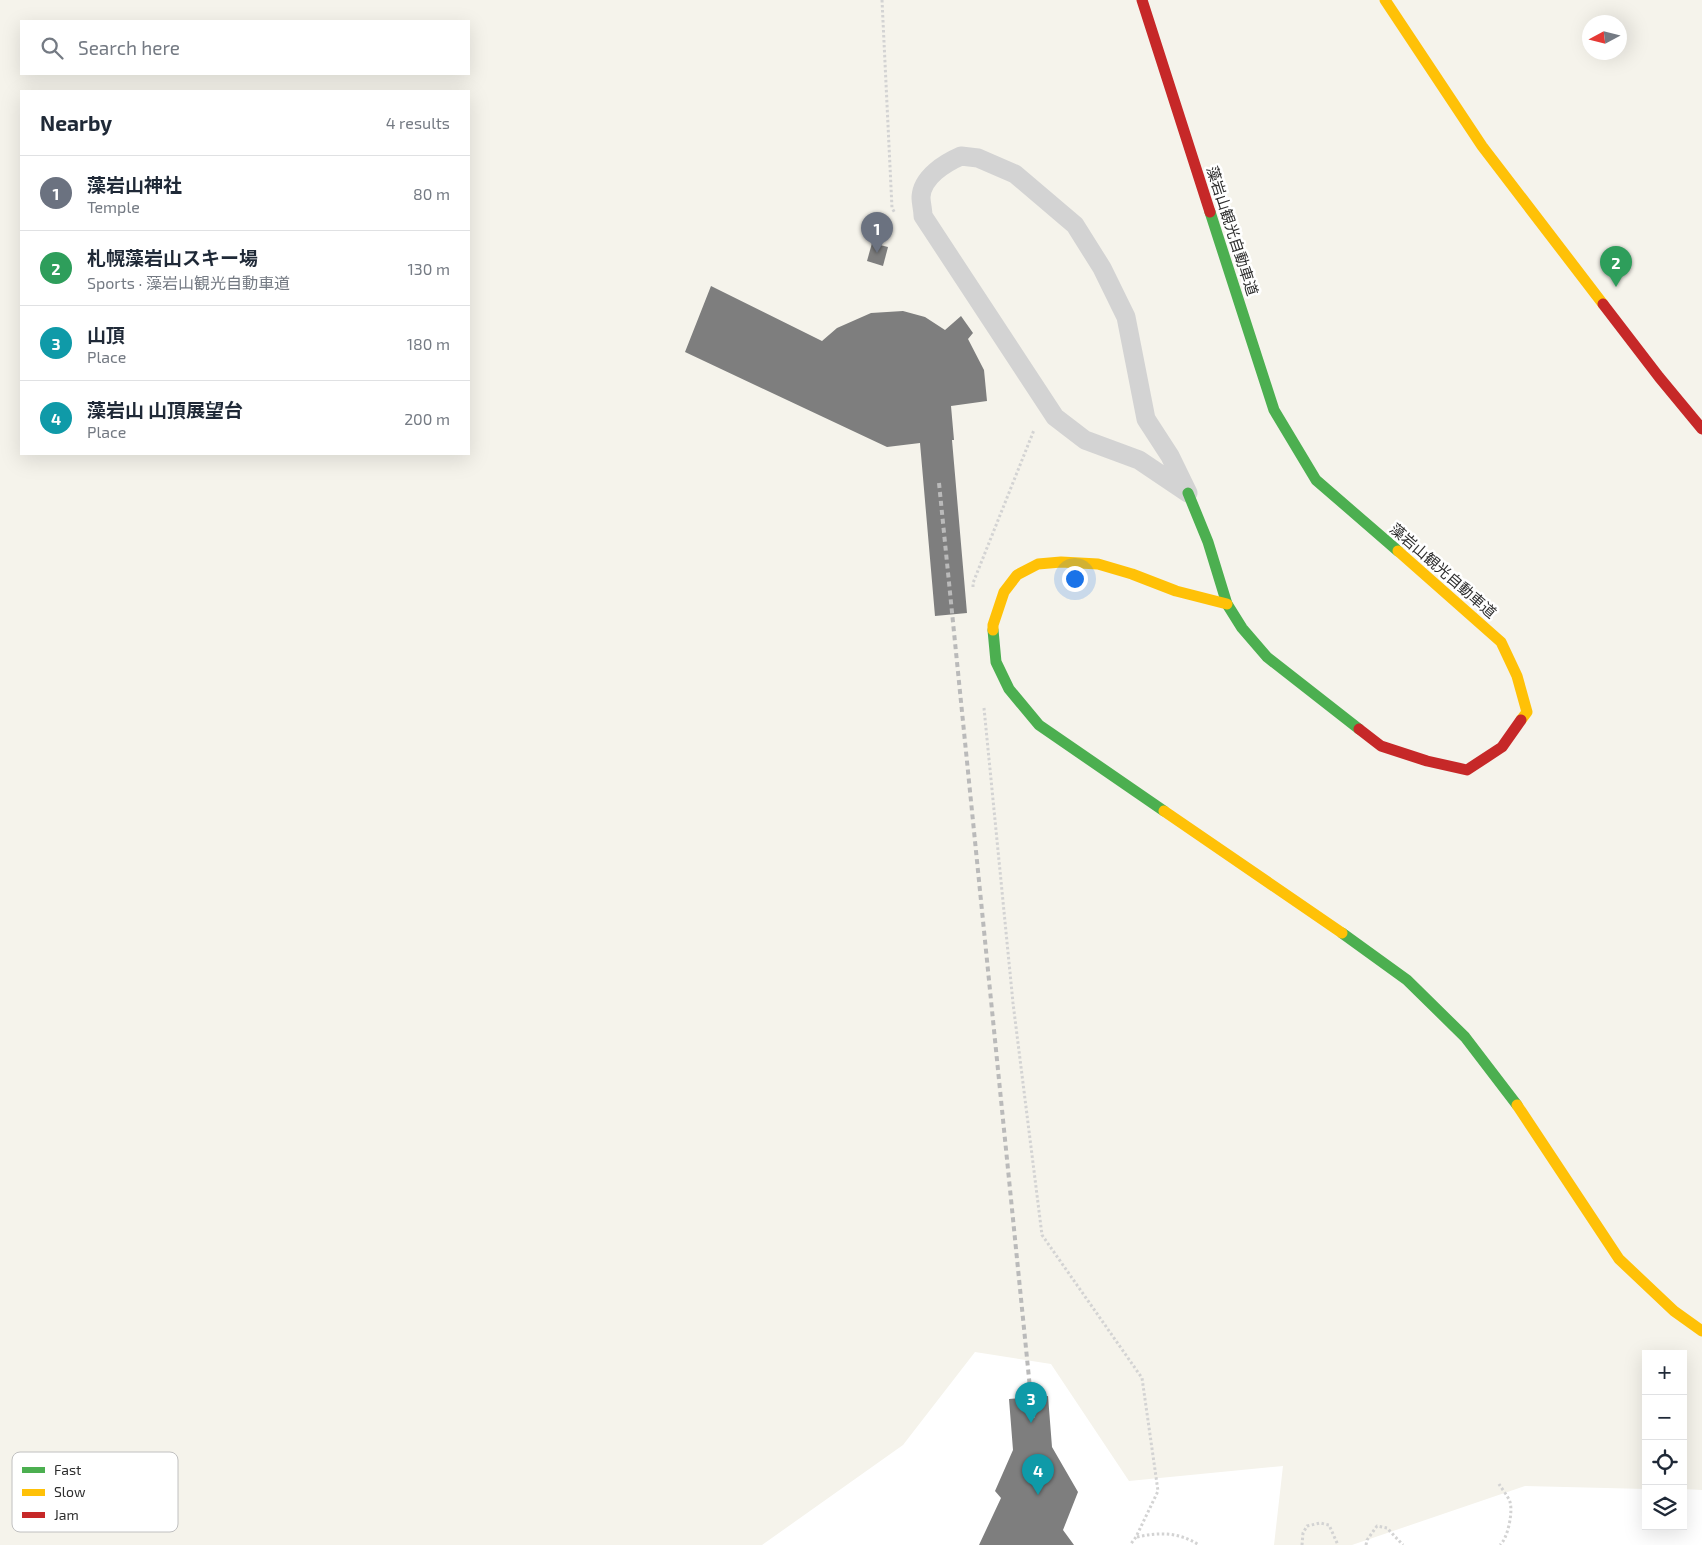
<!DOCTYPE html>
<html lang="en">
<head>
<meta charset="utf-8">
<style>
	:root { --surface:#fff; --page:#f6f6f7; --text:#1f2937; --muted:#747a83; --line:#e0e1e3; --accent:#777 }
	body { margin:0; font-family:"Exo 2","Noto Sans JP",sans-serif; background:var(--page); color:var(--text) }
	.controls { position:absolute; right:15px; bottom:15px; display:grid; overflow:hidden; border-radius:0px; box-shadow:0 5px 20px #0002 }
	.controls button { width:45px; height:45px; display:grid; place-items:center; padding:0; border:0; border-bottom:1px solid var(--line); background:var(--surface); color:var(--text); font:25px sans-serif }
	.compass { position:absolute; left:1582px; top:15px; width:45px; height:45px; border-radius:50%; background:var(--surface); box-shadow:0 5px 20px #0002; rotate:263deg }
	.you { position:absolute; left:1074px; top:578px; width:18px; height:18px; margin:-12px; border:4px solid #fff; border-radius:50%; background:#1a73e8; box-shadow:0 0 0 8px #1a73e833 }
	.badge { display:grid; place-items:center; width:32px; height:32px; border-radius:50%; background:var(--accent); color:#fff; font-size:16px; font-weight:700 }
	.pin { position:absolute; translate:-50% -41px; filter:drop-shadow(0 1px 2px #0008) }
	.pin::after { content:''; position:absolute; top:26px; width:18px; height:15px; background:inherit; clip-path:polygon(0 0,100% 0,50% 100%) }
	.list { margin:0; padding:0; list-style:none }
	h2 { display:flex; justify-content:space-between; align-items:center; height:65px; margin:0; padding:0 20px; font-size:21px }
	h2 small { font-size:16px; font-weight:400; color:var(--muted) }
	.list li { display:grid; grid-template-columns:32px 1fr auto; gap:15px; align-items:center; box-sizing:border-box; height:75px; padding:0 20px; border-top:1px solid var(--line) }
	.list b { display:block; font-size:19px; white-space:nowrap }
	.list p { margin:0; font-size:16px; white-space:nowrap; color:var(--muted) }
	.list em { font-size:16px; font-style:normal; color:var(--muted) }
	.icon { flex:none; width:28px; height:28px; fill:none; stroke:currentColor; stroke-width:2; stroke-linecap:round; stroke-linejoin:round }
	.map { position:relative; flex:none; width:1702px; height:1545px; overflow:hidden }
	.search { position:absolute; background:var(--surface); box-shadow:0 5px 20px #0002; left:20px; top:20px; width:450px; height:55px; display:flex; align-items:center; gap:12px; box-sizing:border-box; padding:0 18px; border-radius:0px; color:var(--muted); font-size:19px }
	.panel { position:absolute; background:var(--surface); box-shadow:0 5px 20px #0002; left:20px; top:90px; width:450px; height:365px; border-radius:0px }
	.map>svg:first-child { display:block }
</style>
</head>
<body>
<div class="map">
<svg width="1702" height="1545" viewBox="0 0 1702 1545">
	<rect width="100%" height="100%" fill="#fff"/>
	<path fill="#f5f3eb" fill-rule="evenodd" d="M0,0H1702V1490L1683,1489V1354H1646V1489L1525,1486L1352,1545H1274L1283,1466L1129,1481L1051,1364L975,1352L903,1445L762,1545H0ZM21,21H469V74H21ZM1590,22H1620V52H1590ZM21,91H469V454H21Z"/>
	<g fill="#7e7e7e">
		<path d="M872,243L888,247L883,266L867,261Z"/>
		<path d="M711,286L822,341L837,328L871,313L903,311L925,317L945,330L961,316L973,333L968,339L984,370L987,401L951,406L954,440H952L967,613L935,616L920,443L887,447L685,352Z"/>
		<path d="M1048,1396L1052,1447L1078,1492L1063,1530L1074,1545H979L1001,1498L995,1491L1013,1450L1009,1399Z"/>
	</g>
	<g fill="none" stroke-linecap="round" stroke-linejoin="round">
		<g stroke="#d3d3d3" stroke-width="3" stroke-dasharray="2.5 2.5" stroke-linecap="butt">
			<path d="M882,0L892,208L895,213"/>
			<path d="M973,587V583L1034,430"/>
			<path d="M984,708L1013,1003L1042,1235L1142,1378L1158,1491L1136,1537L1130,1545"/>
			<path d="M1499,1484C1502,1489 1508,1496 1510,1502C1513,1512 1508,1538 1500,1545"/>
			<path d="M1137,1537C1159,1532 1179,1532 1199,1545"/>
			<path d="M1302,1545L1303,1533L1307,1526L1320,1523L1329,1525L1338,1545"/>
			<path d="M1366,1545L1367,1540L1377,1526L1387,1528L1403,1545"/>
		</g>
		<path stroke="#d3d3d3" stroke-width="19" d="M961,156L978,158L1015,174L1075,225L1102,268L1126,317L1146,419L1170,456L1188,493L1139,460L1085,440L1055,417L923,216C923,210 921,203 921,197C922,177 945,163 961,156Z"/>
		<g stroke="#4caf50" stroke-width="11">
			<path d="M1210,212L1274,410L1316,480L1398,551"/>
			<path d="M1188,493L1208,542L1227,604L1242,628L1267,657L1359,729"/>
			<path d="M993,630L996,662L1009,689L1039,725L1164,811"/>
			<path d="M1342,933L1407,980L1465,1037L1517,1105"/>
		</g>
		<g stroke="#ffc107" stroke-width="11">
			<path d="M1385,0L1482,146L1603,304"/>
			<path d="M1398,551L1501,642L1517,676L1527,712L1521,720"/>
			<path d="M993,630V625L1004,592L1017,575L1038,564L1061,562L1098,564L1132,574L1176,591L1227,604"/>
			<path d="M1164,811L1342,933"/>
			<path d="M1517,1105L1619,1259L1674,1311L1702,1331"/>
		</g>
		<g stroke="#c62828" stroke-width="11">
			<path d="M1142,0L1210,212"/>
			<path d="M1603,304L1659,377L1702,429"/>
			<path d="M1359,729L1381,746L1427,761L1467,770L1502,747L1521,720"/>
		</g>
		<path stroke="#bababa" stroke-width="4" stroke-dasharray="5 4" stroke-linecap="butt" d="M939,483L1033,1418"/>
	</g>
	<g text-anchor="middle" stroke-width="5" stroke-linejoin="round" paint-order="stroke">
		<g font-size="15" fill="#2e2e2e" stroke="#fff">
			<text transform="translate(1232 231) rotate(72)" y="5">藻岩山観光自動車道</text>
			<text transform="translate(1443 571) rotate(41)" y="5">藻岩山観光自動車道</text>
		</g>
	</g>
	<rect x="12" y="1452" width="166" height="80" rx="8" fill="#fff" stroke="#c0c0c0" stroke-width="1"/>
	<rect x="22" y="1467" width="23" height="6" fill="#4caf50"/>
	<rect x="22" y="1489" width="23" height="7" fill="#ffc107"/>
	<rect x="22" y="1512" width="23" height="6" fill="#c62828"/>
	<g font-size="14" fill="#2e2e2e">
		<text x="54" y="1475">Fast</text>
		<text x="54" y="1497">Slow</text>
		<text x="54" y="1520">Jam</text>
	</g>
</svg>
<div class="controls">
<button>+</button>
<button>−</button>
<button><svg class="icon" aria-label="locate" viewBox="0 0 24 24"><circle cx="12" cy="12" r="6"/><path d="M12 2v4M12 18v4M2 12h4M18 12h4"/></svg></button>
<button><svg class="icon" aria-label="layers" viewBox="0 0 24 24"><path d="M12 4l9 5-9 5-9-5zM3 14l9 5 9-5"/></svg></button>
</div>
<svg class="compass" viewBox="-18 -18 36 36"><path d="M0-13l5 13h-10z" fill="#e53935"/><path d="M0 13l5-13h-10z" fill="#747a83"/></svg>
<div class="you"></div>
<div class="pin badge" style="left:877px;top:253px;background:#6b7280">1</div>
<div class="pin badge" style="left:1616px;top:287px;background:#2e9e5b">2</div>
<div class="pin badge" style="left:1031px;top:1423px;background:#0f9aa8">3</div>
<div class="pin badge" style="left:1038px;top:1495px;background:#0f9aa8">4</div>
<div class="search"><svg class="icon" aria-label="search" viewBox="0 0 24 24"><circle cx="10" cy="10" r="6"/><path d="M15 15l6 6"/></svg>Search here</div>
<section class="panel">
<h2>Nearby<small>4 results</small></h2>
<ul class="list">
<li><span class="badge" style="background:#6b7280">1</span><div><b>藻岩山神社</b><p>Temple</p></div><em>80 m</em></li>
<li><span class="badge" style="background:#2e9e5b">2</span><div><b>札幌藻岩山スキー場</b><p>Sports · 藻岩山観光自動車道</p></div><em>130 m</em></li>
<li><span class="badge" style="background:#0f9aa8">3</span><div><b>山頂</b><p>Place</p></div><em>180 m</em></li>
<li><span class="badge" style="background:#0f9aa8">4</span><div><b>藻岩山 山頂展望台</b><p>Place</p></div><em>200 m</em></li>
</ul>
</section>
</div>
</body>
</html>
